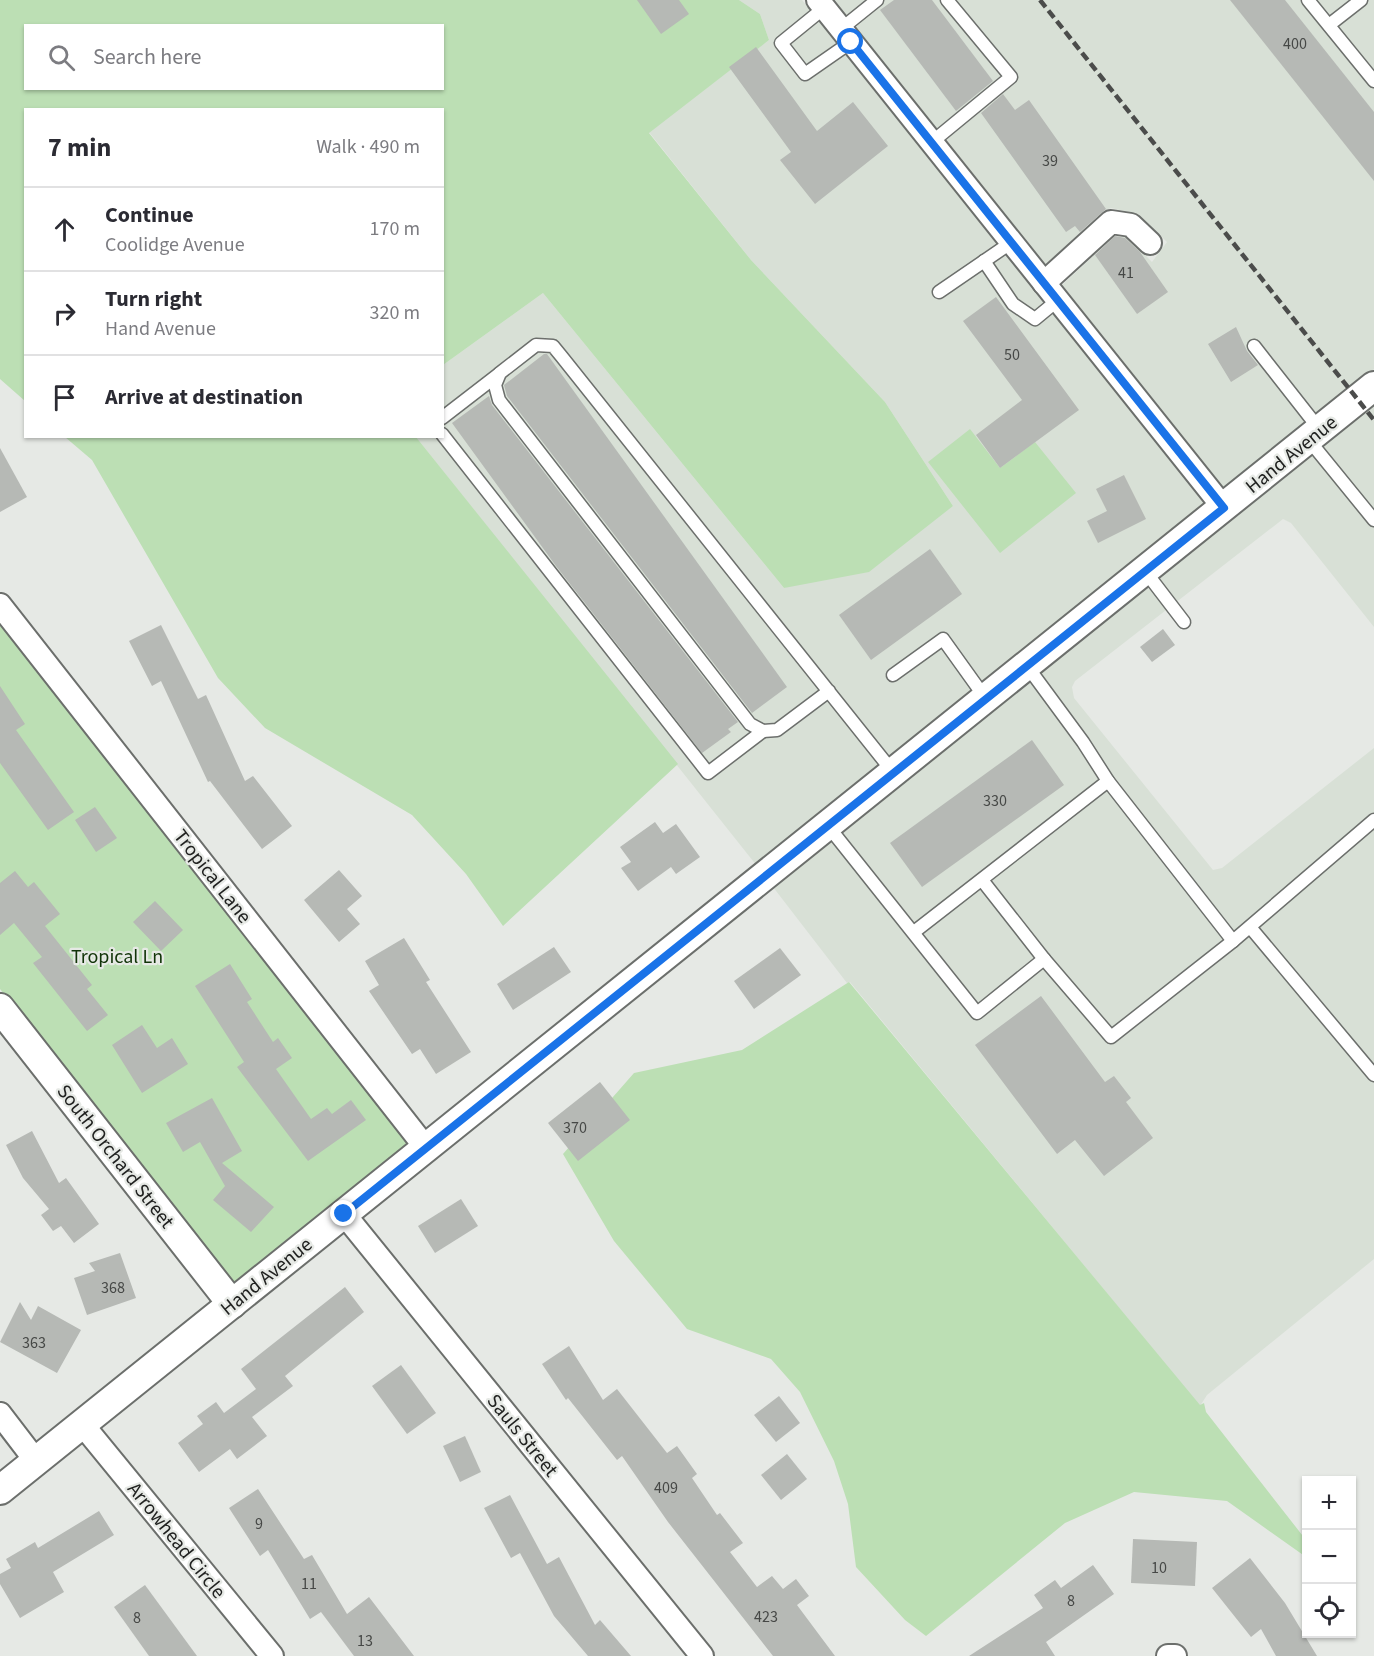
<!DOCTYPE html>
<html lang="en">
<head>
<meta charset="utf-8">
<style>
	:root { --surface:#fff; --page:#f7f7f7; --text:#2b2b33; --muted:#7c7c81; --line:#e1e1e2 }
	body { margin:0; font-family:"Source Sans 3",sans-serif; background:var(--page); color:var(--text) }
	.controls { position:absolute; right:18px; bottom:18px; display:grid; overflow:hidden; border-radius:0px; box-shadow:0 2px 4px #0004 }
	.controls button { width:54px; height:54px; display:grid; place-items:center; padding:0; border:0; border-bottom:2px solid var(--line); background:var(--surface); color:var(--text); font:30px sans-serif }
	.stop { position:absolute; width:18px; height:18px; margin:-14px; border:4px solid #1a73e8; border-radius:50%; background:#fff }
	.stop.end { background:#1a73e8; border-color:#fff; box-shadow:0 2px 6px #0008 }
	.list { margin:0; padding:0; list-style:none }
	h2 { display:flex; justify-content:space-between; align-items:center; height:78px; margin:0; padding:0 24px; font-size:26px }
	h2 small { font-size:20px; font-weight:400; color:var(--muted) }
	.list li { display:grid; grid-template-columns:39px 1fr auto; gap:18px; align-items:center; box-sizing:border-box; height:84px; padding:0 24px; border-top:2px solid var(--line) }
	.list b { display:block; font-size:22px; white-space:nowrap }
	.list p { margin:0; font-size:20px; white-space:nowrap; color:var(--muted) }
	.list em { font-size:20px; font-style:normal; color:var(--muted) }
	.icon { flex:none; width:33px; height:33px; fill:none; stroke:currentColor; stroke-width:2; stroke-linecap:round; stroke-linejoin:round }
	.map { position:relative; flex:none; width:1374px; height:1656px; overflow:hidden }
	.search { position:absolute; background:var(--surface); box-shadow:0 2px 4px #0004; left:24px; top:24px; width:420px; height:66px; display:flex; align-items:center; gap:15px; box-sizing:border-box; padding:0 21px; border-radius:0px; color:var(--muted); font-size:22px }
	.panel { position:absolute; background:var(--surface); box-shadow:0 2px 4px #0004; left:24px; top:108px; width:420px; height:330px; border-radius:0px }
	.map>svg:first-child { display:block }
</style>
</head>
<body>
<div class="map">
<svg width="1374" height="1656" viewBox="0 0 1374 1656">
	<rect width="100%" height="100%" fill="#e6e9e5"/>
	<g fill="#d8e0d6">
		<path d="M739,0H802L1206,505L757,866L416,437L442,436L443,365L543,293L784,588L953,506L885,402L751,260L649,132L769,40L760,14Z"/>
		<path d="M834,0H1374V369L1225,490L1062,285L1115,236L1127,237L1152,262L1167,242L1138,214L1111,208L1103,211L1045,265Z"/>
		<path d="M1374,403V627L1291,523L1283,519L1075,681L1072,687L1074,698L1213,870L1222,868L1374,748V1259L1207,1395L1200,1406L850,982L847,983L773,887Z"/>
	</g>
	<g fill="#bcdfb4" fill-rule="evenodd">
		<path d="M0,0H739L760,14L769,40L649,133L751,260L885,402L953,506L869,572L784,588L543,293L443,365L442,110H26L25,401L0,379ZM26,26H442V88H26Z"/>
		<path d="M970,429L1000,468L1035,442L1076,493L1000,553L928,462Z"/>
		<path d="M65,437H416L678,764L503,926L466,874L412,815L265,728L218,678L92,460Z"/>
		<path d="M0,625L409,1145L233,1286L0,989Z"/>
		<path d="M849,982L1200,1405L1204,1403L1206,1412L1306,1540V1557L1227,1501L1134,1492L1065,1523L926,1636L905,1620L856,1567L848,1504L834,1461L800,1392L771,1359L687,1329L614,1241L563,1154L634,1073L742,1050Z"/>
	</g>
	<g fill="#b6b9b5">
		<path d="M637,0H679L689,14L661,34Z"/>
		<path d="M894,0H932L993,81L956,111L880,10Z"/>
		<path d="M1230,0H1285L1374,112V181Z"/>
		<path d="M756,47L817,131L853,102L888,146L815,204L780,160L791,152L729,67Z"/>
		<path d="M1003,94L1015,110L1029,100L1106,209L1080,232L1075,226L1066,232L981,113Z"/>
		<path d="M1115,236L1125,238L1140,252L1168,292L1137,314L1095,255Z"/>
		<path d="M996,297L1079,410L1000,468L976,435L1022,400L963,321Z"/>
		<path d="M1236,327L1247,351L1258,365L1231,382L1208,344Z"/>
		<path d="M544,354H547L787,687L752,713L507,396L504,385Z"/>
		<path d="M489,396L492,405L738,722L728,729L731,732L702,753L556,566L452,423Z"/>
		<path d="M0,448L27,497L0,512Z"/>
		<path d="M1124,475L1146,519L1098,543L1087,521L1107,511L1096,489Z"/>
		<path d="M930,549L962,594L871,660L839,615Z"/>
		<path d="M161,625L198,699L206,695L245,781L253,776L292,826L262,849L210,781L208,782L161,681L152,686L129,641Z"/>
		<path d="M1163,629L1175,645L1152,662L1140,647Z"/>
		<path d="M0,686L25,724L16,730L74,812L48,830L0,763Z"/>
		<path d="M1032,740L1064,785L922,887L890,843Z"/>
		<path d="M95,807L117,838L96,852L75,820Z"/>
		<path d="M655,822L663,833L676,824L700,857L676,874L671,867L638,891L621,868L631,862L620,847Z"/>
		<path d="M339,870L362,896L347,909L360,924L339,942L304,900Z"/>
		<path d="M15,871L28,887L34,882L60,914L45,926L92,985L87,989L108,1015L87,1031L33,963L42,957L14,923L0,935V883Z"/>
		<path d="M155,901L183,930L161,951L133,922Z"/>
		<path d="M404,938L430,980L426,982L471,1052L436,1074L420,1049L412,1054L369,991L379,985L365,961Z"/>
		<path d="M554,947L571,972L513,1010L497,984Z"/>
		<path d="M780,948L801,975L754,1009L734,981Z"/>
		<path d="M230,964L252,999L247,1002L273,1042L278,1038L292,1058L276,1069L311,1119L327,1108L332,1114L351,1100L366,1120L308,1161L237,1067L244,1062L195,986Z"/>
		<path d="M1041,996L1105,1082L1114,1076L1131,1098L1126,1102L1153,1138L1104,1176L1075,1140L1057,1154L975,1045Z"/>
		<path d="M142,1025L157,1048L172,1038L188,1064L142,1093L112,1045Z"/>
		<path d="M600,1082L630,1120L578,1161L548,1123Z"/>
		<path d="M212,1098L242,1151L222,1163L274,1207L251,1232L213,1200L225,1186L200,1142L183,1152L166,1123Z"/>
		<path d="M32,1131L59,1183L66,1178L99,1224L74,1243L61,1226L53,1231L41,1215L49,1209L23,1178L6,1145Z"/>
		<path d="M461,1199L478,1226L435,1253L418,1226Z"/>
		<path d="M120,1253L136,1298L87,1315L74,1278L95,1271L89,1263Z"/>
		<path d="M345,1287L364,1312L285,1376L293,1386L252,1417L267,1436L237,1459L230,1449L199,1472L178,1443L203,1424L197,1416L216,1402L224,1413L256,1389L241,1369Z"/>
		<path d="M20,1302L31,1320L38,1306L81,1330L57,1373L0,1342Z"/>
		<path d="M569,1346L603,1400L617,1389L667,1453L677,1446L697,1474L692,1478L717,1515L720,1513L743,1543L730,1552L757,1587L772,1576L783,1589L796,1579L809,1596L797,1605L835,1656H773L668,1522L622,1456L617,1460L568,1398L566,1400L542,1364Z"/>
		<path d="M401,1365L436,1413L407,1434L372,1386Z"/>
		<path d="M779,1396L800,1423L776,1442L754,1415Z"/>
		<path d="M465,1436L481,1472L460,1482L443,1446Z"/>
		<path d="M787,1454L807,1479L781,1500L761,1475Z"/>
		<path d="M258,1489L304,1559L312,1555L347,1614L369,1597L414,1656H354L321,1612L310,1619L268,1550L260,1556L229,1508Z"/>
		<path d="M510,1495L547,1564L559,1557L595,1625L600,1620L631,1656H588L554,1616L520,1553L511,1558L484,1508Z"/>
		<path d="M99,1511L114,1535L53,1572L64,1592L20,1618L0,1584V1574L11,1568L6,1559L35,1542L38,1548Z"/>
		<path d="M1133,1539L1197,1542L1195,1586L1131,1583Z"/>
		<path d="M1250,1558L1285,1603L1317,1656H1276L1261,1629L1251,1637L1212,1588Z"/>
		<path d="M1093,1565L1114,1594L1046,1642L1055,1656H969L1043,1608L1034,1595L1055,1580L1061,1588Z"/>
		<path d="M145,1585L197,1656H149L114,1607Z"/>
	</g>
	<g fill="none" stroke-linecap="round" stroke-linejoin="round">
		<defs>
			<g id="service">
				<path d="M1308,0L1374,81"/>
				<path d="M824,8L781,43L805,74L851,42"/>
				<path d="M1329,25L1361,0"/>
				<path d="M841,29L877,0"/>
				<path d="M932,142L1011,77L947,0"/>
				<path d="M984,261L1013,304L1035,319L1058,300"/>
				<path d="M939,292L1012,242"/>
				<path d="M1254,346L1320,430"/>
				<path d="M442,418L499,374"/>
				<path d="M442,434L708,773L763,731"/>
				<path d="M1308,439L1374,520"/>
				<path d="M1145,571L1184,622"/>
				<path d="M1027,666L1083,742L1108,781L1233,941"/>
				<path d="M893,675L943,639L986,699"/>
				<path d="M829,691L777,730L763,731L750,724L499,400L495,385L500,373L536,345L553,346L562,357L893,772"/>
				<path d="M828,826L977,1013L1044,959L1111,1037L1233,941L1374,820"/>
				<path d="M982,880L1044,959"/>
				<path d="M1250,927L1374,1075"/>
				<path d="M914,932L1108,781"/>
			</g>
			<g id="minor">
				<path d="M818,0L1224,508"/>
				<path d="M1044,283L1111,222L1131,225L1150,243"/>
				<path d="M0,605L426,1148"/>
				<path d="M344,1214L702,1656"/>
				<path d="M0,1414L36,1461"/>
				<path d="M82,1424L272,1656"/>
				<path d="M1168,1656H1175"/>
			</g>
			<g id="tertiary">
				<path d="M0,1008L232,1304"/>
				<path d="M0,1490L1374,386"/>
			</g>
		</defs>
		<use href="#service" stroke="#6c6f6c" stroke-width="15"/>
		<use href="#minor" stroke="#6c6f6c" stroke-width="26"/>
		<use href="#tertiary" stroke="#6c6f6c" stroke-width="32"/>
		<use href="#service" stroke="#fff" stroke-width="12"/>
		<use href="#minor" stroke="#fff" stroke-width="22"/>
		<use href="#tertiary" stroke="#fff" stroke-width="28"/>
		<path stroke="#4b4c4b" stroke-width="4.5" stroke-dasharray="9 4.5" stroke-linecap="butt" d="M1040,0L1374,420"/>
	</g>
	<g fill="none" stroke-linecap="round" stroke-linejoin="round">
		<path stroke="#1a73e8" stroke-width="8" d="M344,1214L1224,508L851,42"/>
	</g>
	<g text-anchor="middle" stroke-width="4.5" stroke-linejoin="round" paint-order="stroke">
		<g font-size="16" fill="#464846">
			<text x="1295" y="49">400</text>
			<text x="1050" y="166">39</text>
			<text x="1126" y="278">41</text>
			<text x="1012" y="360">50</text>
			<text x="995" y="806">330</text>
			<text x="575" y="1133">370</text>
			<text x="113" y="1293">368</text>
			<text x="34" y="1348">363</text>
			<text x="666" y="1493">409</text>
			<text x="259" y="1529">9</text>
			<text x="1159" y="1573">10</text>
			<text x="309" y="1589">11</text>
			<text x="1071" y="1606">8</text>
			<text x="766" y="1622">423</text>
			<text x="137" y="1623">8</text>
			<text x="365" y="1646">13</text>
		</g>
		<g font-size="20" fill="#212221" stroke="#e6e9e5">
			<text transform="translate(1291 454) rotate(-39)" y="7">Hand Avenue</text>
			<text transform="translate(213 876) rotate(52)" y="7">Tropical Lane</text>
			<text transform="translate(116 1156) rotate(52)" y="7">South Orchard Street</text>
			<text transform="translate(266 1276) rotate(-39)" y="7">Hand Avenue</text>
			<text transform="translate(523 1435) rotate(51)" y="7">Sauls Street</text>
			<text transform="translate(177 1540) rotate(51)" y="7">Arrowhead Circle</text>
		</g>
		<g font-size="20" fill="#113408" stroke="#e6e9e5">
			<text x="117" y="963">Tropical Ln</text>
		</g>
	</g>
</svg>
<div class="controls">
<button>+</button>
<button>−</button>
<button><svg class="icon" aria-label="locate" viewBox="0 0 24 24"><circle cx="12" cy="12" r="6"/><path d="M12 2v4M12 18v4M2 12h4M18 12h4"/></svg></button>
</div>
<div class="stop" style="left:851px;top:42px"></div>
<div class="stop end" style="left:344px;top:1214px"></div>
<div class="search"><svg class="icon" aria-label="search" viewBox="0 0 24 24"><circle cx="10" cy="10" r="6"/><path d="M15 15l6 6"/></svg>Search here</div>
<section class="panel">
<h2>7 min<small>Walk · 490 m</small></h2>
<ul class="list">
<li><svg class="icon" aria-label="ahead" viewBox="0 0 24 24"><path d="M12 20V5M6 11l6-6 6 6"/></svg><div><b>Continue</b><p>Coolidge Avenue</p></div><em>170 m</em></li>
<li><svg class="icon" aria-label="right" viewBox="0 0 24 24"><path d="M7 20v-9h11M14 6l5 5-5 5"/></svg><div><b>Turn right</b><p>Hand Avenue</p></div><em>320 m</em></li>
<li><svg class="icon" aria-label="arrive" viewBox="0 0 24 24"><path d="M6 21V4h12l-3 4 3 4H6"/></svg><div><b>Arrive at destination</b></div></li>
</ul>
</section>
</div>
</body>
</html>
